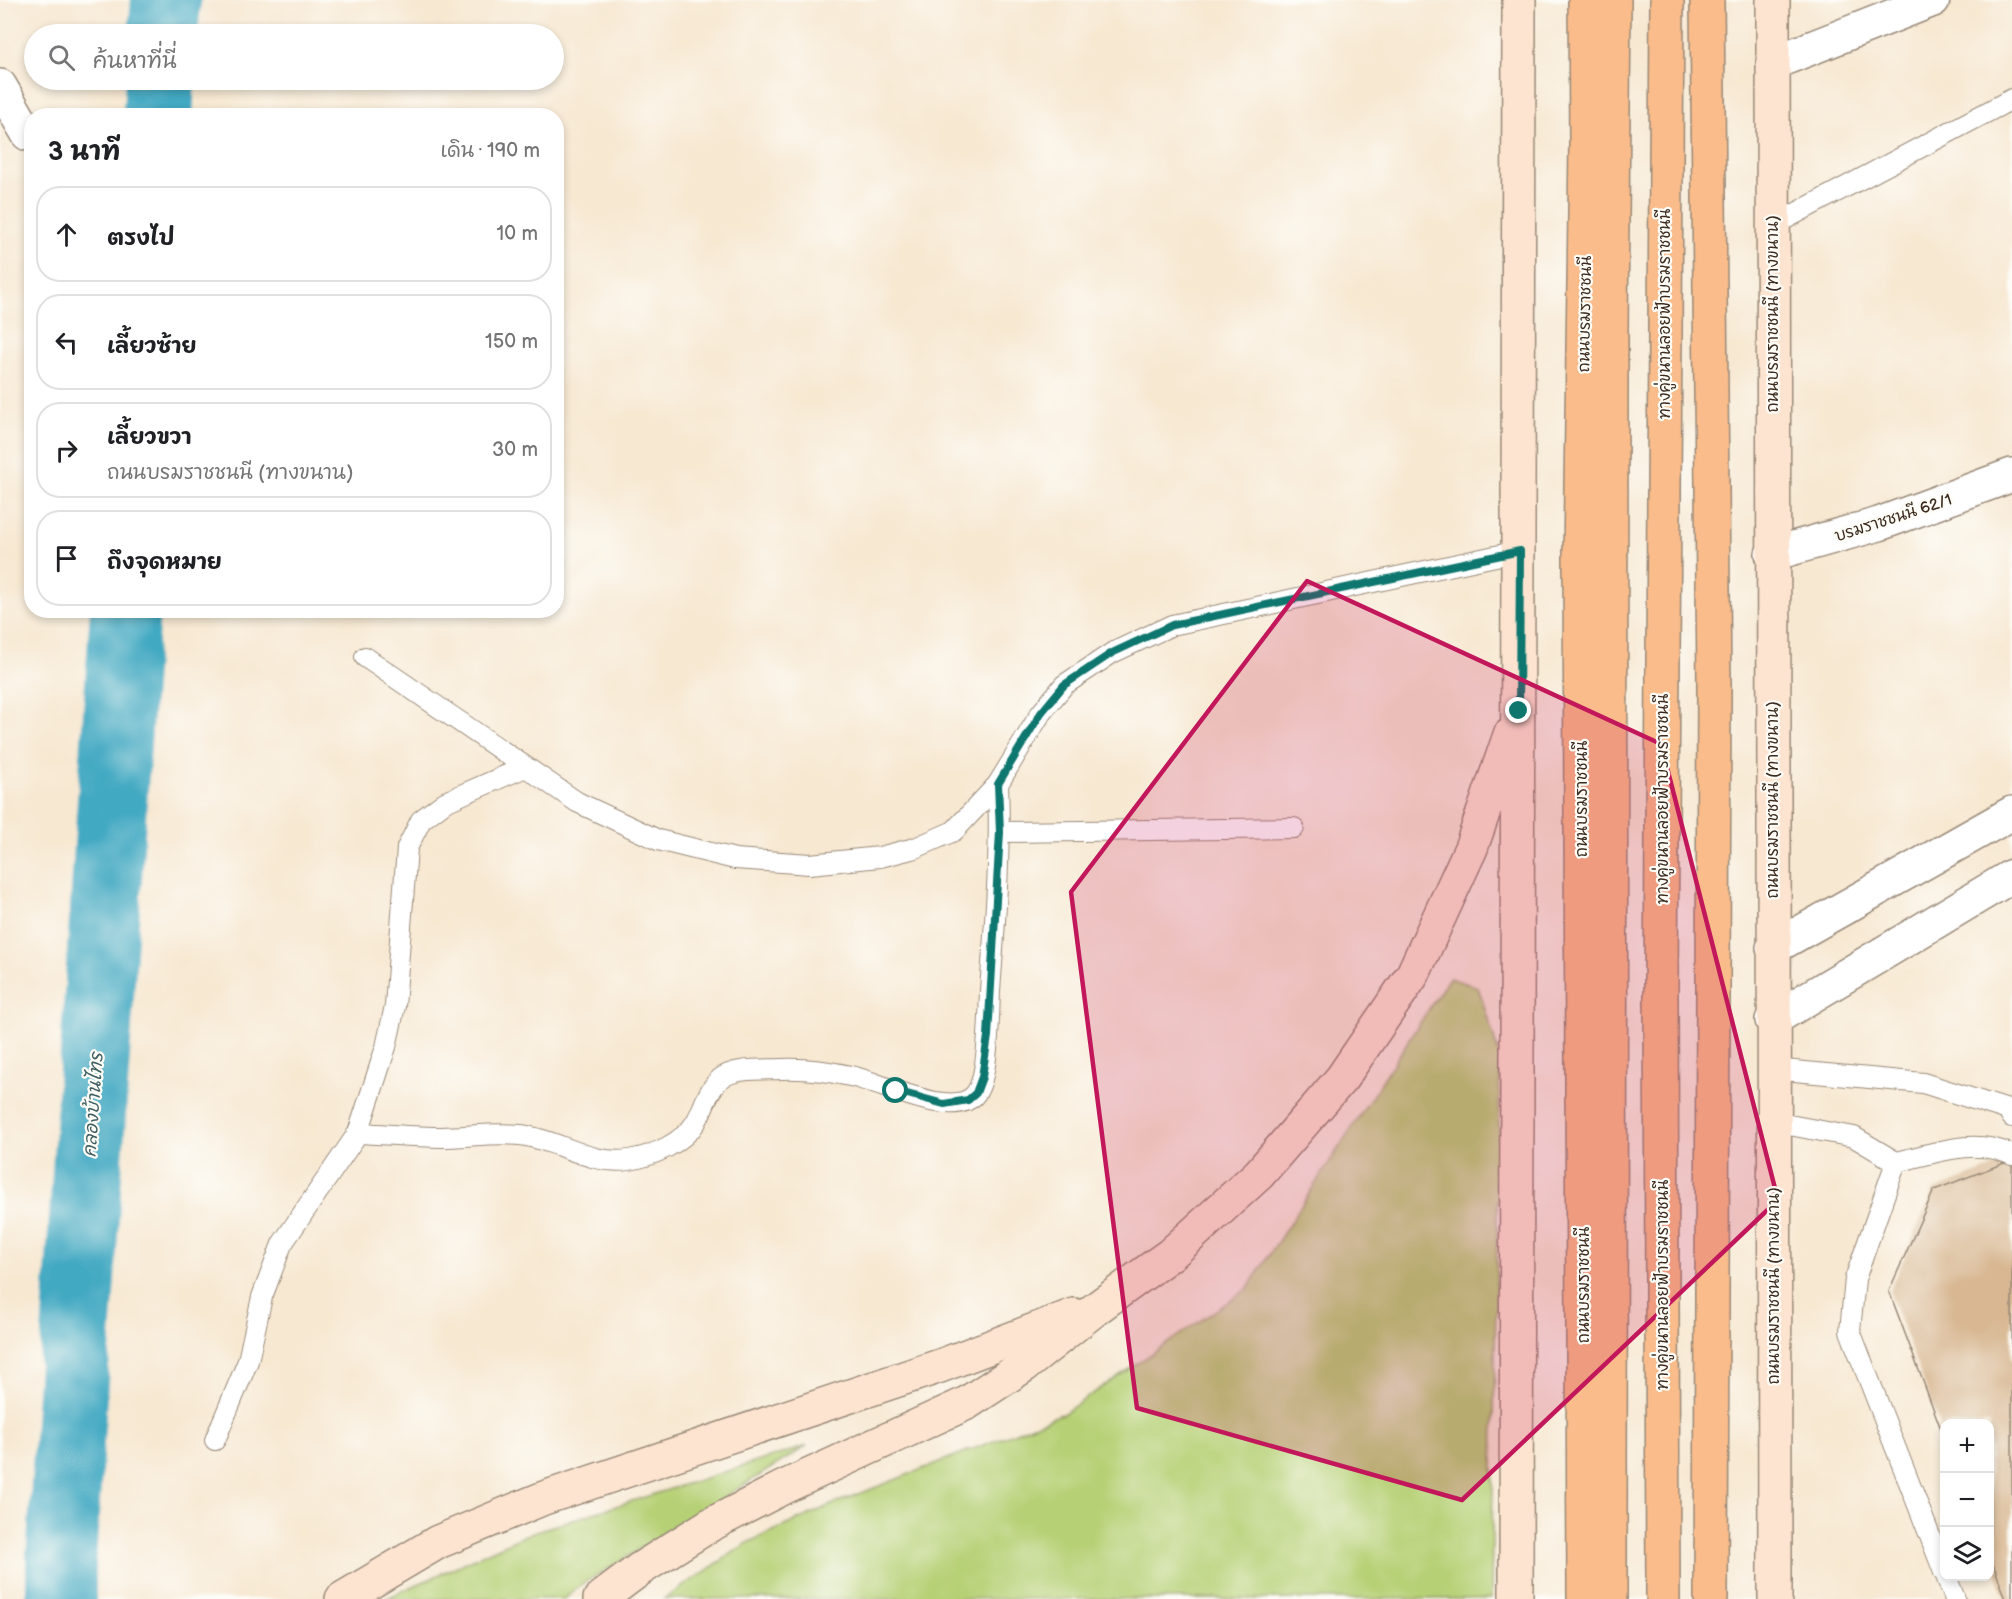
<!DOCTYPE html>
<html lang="th">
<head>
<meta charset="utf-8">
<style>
	:root { --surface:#fff; --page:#f6f6f6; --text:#202124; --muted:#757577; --line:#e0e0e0 }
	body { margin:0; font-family:"Balsamiq Sans","Playpen Sans Thai",sans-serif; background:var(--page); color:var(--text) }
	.controls { position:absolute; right:18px; bottom:18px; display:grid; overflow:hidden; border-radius:12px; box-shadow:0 3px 9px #0003 }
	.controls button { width:54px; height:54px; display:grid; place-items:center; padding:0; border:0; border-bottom:2px solid var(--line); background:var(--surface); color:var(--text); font:30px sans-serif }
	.stop { position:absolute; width:18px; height:18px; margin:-14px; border:4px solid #0f766e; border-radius:50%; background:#fff }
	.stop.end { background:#0f766e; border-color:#fff; box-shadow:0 2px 6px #0008 }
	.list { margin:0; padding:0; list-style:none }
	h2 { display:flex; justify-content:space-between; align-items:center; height:78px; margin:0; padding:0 24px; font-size:26px }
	h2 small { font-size:20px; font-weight:400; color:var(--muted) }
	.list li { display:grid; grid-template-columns:39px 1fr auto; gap:18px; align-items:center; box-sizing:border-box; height:96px; margin:0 12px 12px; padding:0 12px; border:2px solid var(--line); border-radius:24px }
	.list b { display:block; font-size:22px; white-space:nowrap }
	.list p { margin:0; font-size:20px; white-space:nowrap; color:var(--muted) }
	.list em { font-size:20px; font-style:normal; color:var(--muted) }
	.icon { flex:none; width:33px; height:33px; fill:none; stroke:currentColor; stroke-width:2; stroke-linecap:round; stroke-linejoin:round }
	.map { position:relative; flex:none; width:2012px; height:1599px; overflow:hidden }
	.search { position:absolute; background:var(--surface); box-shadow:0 3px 9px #0003; left:24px; top:24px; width:540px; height:66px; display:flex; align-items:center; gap:15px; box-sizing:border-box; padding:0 21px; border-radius:33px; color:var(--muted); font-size:22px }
	.panel { position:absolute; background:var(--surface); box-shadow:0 3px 9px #0003; left:24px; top:108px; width:540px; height:510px; border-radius:24px }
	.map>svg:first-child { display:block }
</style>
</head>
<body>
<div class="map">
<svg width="2012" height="1599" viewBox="0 0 2012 1599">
	<rect width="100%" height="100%" fill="#fdfcf7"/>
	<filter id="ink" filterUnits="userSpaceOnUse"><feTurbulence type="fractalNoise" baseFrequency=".0167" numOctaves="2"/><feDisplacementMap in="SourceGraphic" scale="12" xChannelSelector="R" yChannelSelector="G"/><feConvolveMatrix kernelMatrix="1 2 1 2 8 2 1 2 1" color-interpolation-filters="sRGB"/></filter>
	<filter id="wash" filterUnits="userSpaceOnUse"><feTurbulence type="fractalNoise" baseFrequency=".008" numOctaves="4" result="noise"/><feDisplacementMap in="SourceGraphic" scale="24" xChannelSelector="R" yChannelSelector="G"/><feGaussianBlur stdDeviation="1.35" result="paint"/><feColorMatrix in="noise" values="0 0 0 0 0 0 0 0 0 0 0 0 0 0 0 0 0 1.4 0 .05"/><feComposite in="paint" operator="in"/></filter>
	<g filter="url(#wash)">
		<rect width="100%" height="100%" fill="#f7e8d2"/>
		<g fill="#b6d075" stroke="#787d4a" stroke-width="1.5">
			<path d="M1449,978L1478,987L1500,1057L1491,1599H664L749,1542L831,1505L1064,1413L1247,1289Z"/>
			<path d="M807,1446L575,1589L565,1599H385L530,1533Z"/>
		</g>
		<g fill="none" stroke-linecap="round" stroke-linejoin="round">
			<g stroke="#42a9c2" stroke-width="70">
				<path d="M163,34L166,0"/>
				<path d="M158,116L160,80"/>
				<path d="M61,1599V1559L125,610"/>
			</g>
		</g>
		<g id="blocks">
			<path fill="#d8b792" d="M2012,1160V1599H2006L1990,1556V1424H1944V1437L1889,1291L1934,1190Z"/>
		</g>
	</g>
	<g filter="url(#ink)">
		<use href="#blocks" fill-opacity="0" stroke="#998978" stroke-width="1.5"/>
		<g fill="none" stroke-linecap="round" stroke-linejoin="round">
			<defs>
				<g id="lane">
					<path d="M1772,226L2012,99"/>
					<path d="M365,657L577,802L658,840L735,859L810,864L880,857L915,848L954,831L998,784L1041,713L1064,685L1112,653L1172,625L1519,551"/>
					<path d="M1000,832L1294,828"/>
					<path d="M1773,1069L1923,1083L2008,1110L2012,1117"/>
					<path d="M1773,1122L1854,1137L1896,1162C1936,1153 1973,1137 2012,1155"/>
					<path d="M358,1133C386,1134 414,1137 441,1137C467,1137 494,1132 520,1135C557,1139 591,1166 629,1160C653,1156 683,1143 696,1122C704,1108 707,1091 720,1079C735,1067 764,1070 782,1069C805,1068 833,1072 855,1077C882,1084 957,1121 976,1093C989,1076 989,1013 990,991C995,922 1001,853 998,784"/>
					<path d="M1896,1162L1855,1279L1850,1331L1944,1572"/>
					<path d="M215,1440L248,1361L262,1297L282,1244L358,1133L386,1047L395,1006L407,848L421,820L445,802L523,768"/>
					<path d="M1946,1576L1955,1599"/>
				</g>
				<g id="street">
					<path d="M1773,63L1933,0"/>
					<path d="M0,86L28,134"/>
					<path d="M1772,554L1879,524L2012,475"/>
					<path d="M1773,948L2012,813"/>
					<path d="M1772,1020L2012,876"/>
				</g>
				<g id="secondary">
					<path d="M1773,0L1775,1599"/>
					<path d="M342,1599L438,1542L544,1498L940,1366L1074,1315"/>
					<path d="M600,1599L640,1569L710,1525L784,1487L967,1403L1025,1365L1098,1307L1171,1254L1259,1174L1342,1078L1413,974L1471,848L1510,735"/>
					<path d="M1516,1599L1519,0"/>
				</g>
				<g id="primary">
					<path d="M1610,1599L1611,331L1614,0"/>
					<path d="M1663,1599L1661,993L1667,0"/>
				</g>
				<g id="highway">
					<path d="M1707,0L1714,684L1711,1599"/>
					<path d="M1584,1599L1580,556L1586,145L1585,0"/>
				</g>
			</defs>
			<use href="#lane" stroke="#998978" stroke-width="22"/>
			<use href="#street" stroke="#998978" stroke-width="36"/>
			<use href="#secondary" stroke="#998978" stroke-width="36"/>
			<use href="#primary" stroke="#998978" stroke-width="36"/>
			<use href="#highway" stroke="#998978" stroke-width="36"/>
			<use href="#lane" stroke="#fff" stroke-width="20"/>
			<use href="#street" stroke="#fff" stroke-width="33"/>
			<use href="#secondary" stroke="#fde4d0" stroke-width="33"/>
			<use href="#primary" stroke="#f9bc8a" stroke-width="33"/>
			<use href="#highway" stroke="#f9bc8a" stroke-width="33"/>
		</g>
	</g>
	<g fill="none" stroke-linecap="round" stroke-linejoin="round" filter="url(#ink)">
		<path stroke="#0f766e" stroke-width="8" d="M896,1091L944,1104L968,1100L976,1093L982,1077L988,1036L1000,832L998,784L1041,713L1064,685L1112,653L1172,625L1520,551L1519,711"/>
	</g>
	<path fill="#c2185b" fill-opacity="0.2" stroke="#c2185b" stroke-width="4.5" stroke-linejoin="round" d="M1307,581L1661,744L1778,1200L1462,1500L1137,1408L1071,892Z"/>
	<g text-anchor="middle" stroke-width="4.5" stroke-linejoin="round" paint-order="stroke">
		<g font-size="16" fill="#3b2a1e" stroke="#fdfcf7">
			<text transform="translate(1584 314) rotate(-89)" y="6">ถนนบรมราชชนนี</text>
			<text transform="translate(1664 314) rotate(-90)" y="6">ทางคู่ขนานลอยฟ้าบรมราชชนนี</text>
			<text transform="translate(1772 314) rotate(-90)" y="6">ถนนบรมราชชนนี (ทางขนาน)</text>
			<text transform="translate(1893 517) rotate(-18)" y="6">บรมราชชนนี 62/1</text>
			<text transform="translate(1581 799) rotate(-90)" y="6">ถนนบรมราชชนนี</text>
			<text transform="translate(1662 799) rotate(-90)" y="6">ทางคู่ขนานลอยฟ้าบรมราชชนนี</text>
			<text transform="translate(1772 800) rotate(-90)" y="6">ถนนบรมราชชนนี (ทางขนาน)</text>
			<text transform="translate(1583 1285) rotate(-90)" y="6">ถนนบรมราชชนนี</text>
			<text transform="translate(1662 1285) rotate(-90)" y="6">ทางคู่ขนานลอยฟ้าบรมราชชนนี</text>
			<text transform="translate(1773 1286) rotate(-90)" y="6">ถนนบรมราชชนนี (ทางขนาน)</text>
		</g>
		<g font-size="18" font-style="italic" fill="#3e5d60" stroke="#fdfcf7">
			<text transform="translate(93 1105) rotate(-86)" y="6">คลองบ้านไทร</text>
		</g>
	</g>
</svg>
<div class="controls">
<button>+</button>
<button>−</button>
<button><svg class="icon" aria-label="layers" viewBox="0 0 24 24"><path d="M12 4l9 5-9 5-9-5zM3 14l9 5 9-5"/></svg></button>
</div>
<div class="stop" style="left:896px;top:1091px"></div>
<div class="stop end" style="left:1519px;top:711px"></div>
<div class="search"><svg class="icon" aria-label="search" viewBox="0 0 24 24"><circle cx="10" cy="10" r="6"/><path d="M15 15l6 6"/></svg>ค้นหาที่นี่</div>
<section class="panel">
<h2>3 นาที<small>เดิน · 190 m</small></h2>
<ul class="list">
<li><svg class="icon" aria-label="ahead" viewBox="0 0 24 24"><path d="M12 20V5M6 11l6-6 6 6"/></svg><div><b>ตรงไป</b></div><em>10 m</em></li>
<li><svg class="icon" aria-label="left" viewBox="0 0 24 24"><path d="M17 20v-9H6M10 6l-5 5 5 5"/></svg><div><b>เลี้ยวซ้าย</b></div><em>150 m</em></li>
<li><svg class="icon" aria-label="right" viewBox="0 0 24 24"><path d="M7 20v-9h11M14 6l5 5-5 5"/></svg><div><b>เลี้ยวขวา</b><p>ถนนบรมราชชนนี (ทางขนาน)</p></div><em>30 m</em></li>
<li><svg class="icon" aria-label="arrive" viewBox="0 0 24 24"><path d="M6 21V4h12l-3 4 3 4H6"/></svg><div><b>ถึงจุดหมาย</b></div></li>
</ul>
</section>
</div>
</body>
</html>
